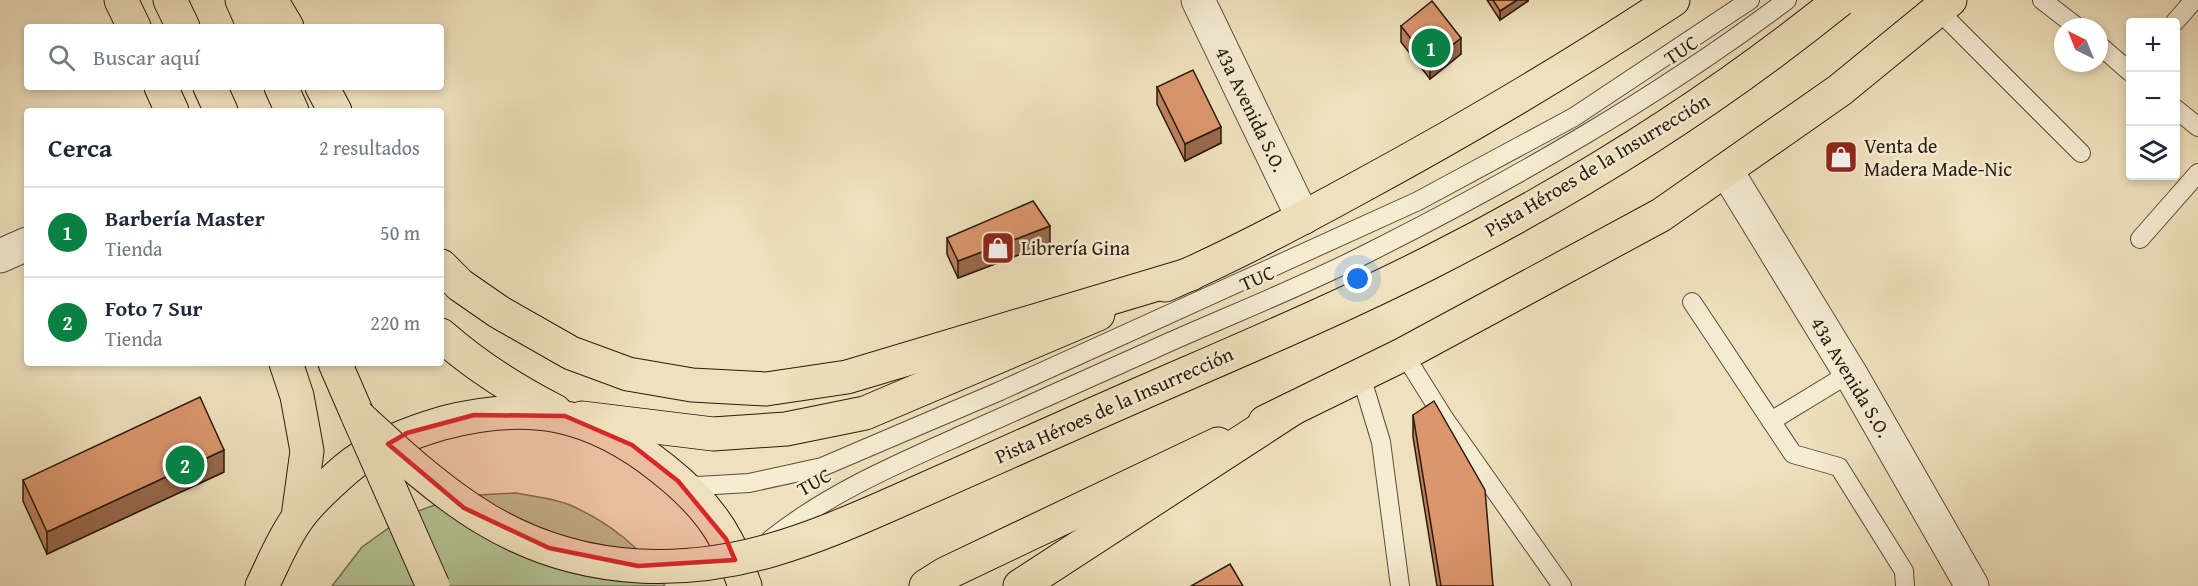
<!DOCTYPE html>
<html lang="es">
<head>
<meta charset="utf-8">
<style>
	:root { --surface:#fff; --page:#f6f6f7; --text:#1f2937; --muted:#747a83; --line:#e0e1e3; --accent:#0b8043 }
	body { margin:0; font-family:"Gentium Book Plus",serif; background:var(--page); color:var(--text) }
	.controls { position:absolute; right:18px; top:18px; display:grid; overflow:hidden; border-radius:6px; box-shadow:0 3px 9px #0003 }
	.controls button { width:54px; height:54px; display:grid; place-items:center; padding:0; border:0; border-bottom:2px solid var(--line); background:var(--surface); color:var(--text); font:30px sans-serif }
	.compass { position:absolute; left:2054px; top:18px; width:54px; height:54px; border-radius:50%; background:var(--surface); box-shadow:0 3px 9px #0003; rotate:317deg }
	.you { position:absolute; left:1358px; top:279px; width:21px; height:21px; margin:-15px; border:4px solid #fff; border-radius:50%; background:#1a73e8; box-shadow:0 0 0 9px #1a73e833 }
	.badge { display:grid; place-items:center; width:39px; height:39px; border-radius:50%; background:var(--accent); color:#fff; font-size:20px; font-weight:700 }
	.pin { position:absolute; translate:-50% -50%; border:3px solid #fff; box-shadow:0 2px 6px #0006 }
	.list { margin:0; padding:0; list-style:none }
	h2 { display:flex; justify-content:space-between; align-items:center; height:78px; margin:0; padding:0 24px; font-size:26px }
	h2 small { font-size:20px; font-weight:400; color:var(--muted) }
	.list li { display:grid; grid-template-columns:39px 1fr auto; gap:18px; align-items:center; box-sizing:border-box; height:90px; padding:0 24px; border-top:2px solid var(--line) }
	.list b { display:block; font-size:22px; white-space:nowrap }
	.list p { margin:0; font-size:20px; white-space:nowrap; color:var(--muted) }
	.list em { font-size:20px; font-style:normal; color:var(--muted) }
	.icon { flex:none; width:33px; height:33px; fill:none; stroke:currentColor; stroke-width:2; stroke-linecap:round; stroke-linejoin:round }
	.map { position:relative; flex:none; width:2198px; height:586px; overflow:hidden }
	.search { position:absolute; background:var(--surface); box-shadow:0 3px 9px #0003; left:24px; top:24px; width:420px; height:66px; display:flex; align-items:center; gap:15px; box-sizing:border-box; padding:0 21px; border-radius:6px; color:var(--muted); font-size:22px }
	.panel { position:absolute; background:var(--surface); box-shadow:0 3px 9px #0003; left:24px; top:108px; width:420px; height:258px; border-radius:6px }
	.map>svg:first-child { display:block }
</style>
</head>
<body>
<div class="map">
<svg width="2198" height="586" viewBox="0 0 2198 586">
	<rect width="100%" height="100%" fill="#efe1bd"/>
	<filter id="stains"><feTurbulence type="fractalNoise" baseFrequency=".00333" numOctaves="4"/><feColorMatrix values="0 0 0 0 .2 0 0 0 0 .09 0 0 0 0 .02 0 0 0 .5 -.17"/></filter>
	<radialGradient id="worn" r=".72"><stop offset=".6" stop-color="#630" stop-opacity="0"/><stop offset="1" stop-color="#630" stop-opacity=".3"/></radialGradient>
	<path fill="#b4c495" stroke="#706f50" stroke-width="1.5" d="M515,493C532,496 553,498 570,505C608,522 645,549 665,586H332L362,547L407,515L460,496Z"/>
	<g fill="none" stroke-linecap="round" stroke-linejoin="round">
		<defs>
			<g id="service">
				<path d="M2042,0L2077,27"/>
				<path d="M1938,10L2081,153"/>
				<path d="M2175,22L2194,0"/>
				<path d="M2099,45L2130,72"/>
				<path d="M2176,109L2198,127"/>
				<path d="M2140,239L2198,173"/>
				<path d="M1692,302L1793,454L1839,467L1904,571L1905,586"/>
				<path d="M1404,354L1444,418L1562,586"/>
				<path d="M1361,376L1381,442L1400,586"/>
				<path d="M1771,421L1850,373"/>
				<path d="M682,482L698,486L749,483L822,467L1000,391L1418,201L1574,117L1750,0"/>
				<path d="M767,545L771,539C829,493 897,464 964,434C1027,406 1091,377 1154,349C1225,317 1297,289 1366,254C1513,180 1655,99 1787,0"/>
			</g>
			<g id="minor">
				<path d="M1198,0L1303,218"/>
				<path d="M1726,170L1850,373L1972,586"/>
				<path d="M0,256L27,244"/>
			</g>
			<g id="primary">
				<path d="M1165,285C1230,257 1294,223 1356,189C1465,130 1570,68 1673,0"/>
				<path d="M582,418L713,434L786,429L865,413L1098,314"/>
				<path d="M1265,422L1404,354L1661,215L1840,90L1950,0"/>
				<path d="M926,586L945,574L1218,444"/>
			</g>
			<g id="trunk">
				<path d="M121,0L134,27"/>
				<path d="M170,0L183,27"/>
				<path d="M242,0L254,27"/>
				<path d="M271,0L287,27"/>
				<path d="M161,87L172,111"/>
				<path d="M210,87L221,111"/>
				<path d="M281,87L292,111"/>
				<path d="M322,87L335,111"/>
				<path d="M441,266L460,285L499,312L571,353L628,374L692,385L766,389L847,377L1191,274"/>
				<path d="M441,335C476,366 514,390 555,411"/>
				<path d="M286,363L297,396L307,451L298,517"/>
				<path d="M335,363L358,416"/>
				<path d="M262,586C273,564 283,538 298,518C310,501 330,483 346,469C370,448 412,432 443,423C531,400 593,413 663,469C687,488 712,513 726,540C734,554 739,571 745,586"/>
				<path d="M1020,586L1292,409"/>
			</g>
		</defs>
		<use href="#service" stroke="#5c4c37" stroke-width="20"/>
		<use href="#minor" stroke="#5c4c37" stroke-width="35"/>
		<use href="#primary" stroke="#2b1a0a" stroke-width="35"/>
		<use href="#trunk" stroke="#2b1a0a" stroke-width="35"/>
		<use href="#service" stroke="#f5ecd4" stroke-width="18"/>
		<use href="#minor" stroke="#f5ecd4" stroke-width="33"/>
		<use href="#primary" stroke="#efe1bd" stroke-width="33"/>
		<use href="#trunk" stroke="#efe1bd" stroke-width="33"/>
		<defs>
			<path id="primary-bridge" d="M358,416C444,496 515,559 639,566C735,571 810,540 896,502C952,477 1008,452 1065,427C1187,372 1312,322 1431,262C1575,189 1715,101 1840,0"/>
			<path id="trunk-bridge" d="M358,416L433,586"/>
		</defs>
		<use href="#primary-bridge" stroke="#2b1a0a" stroke-width="35" stroke-linecap="butt"/>
		<use href="#trunk-bridge" stroke="#2b1a0a" stroke-width="35" stroke-linecap="butt"/>
		<use href="#primary-bridge" stroke="#efe1bd" stroke-width="33"/>
		<use href="#trunk-bridge" stroke="#efe1bd" stroke-width="33"/>
	</g>
	<g fill="#bc815e" stroke="#2b1a0a" stroke-width="1.5">
		<path d="M1487,0H1528V1L1500,20Z"/>
		<path d="M1401,26L1461,54L1430,79L1401,42Z"/>
		<path d="M1157,87L1221,143L1185,161L1157,104Z"/>
		<path d="M947,238L1050,243L958,278L947,254Z"/>
		<path d="M1413,415L1493,586H1437L1413,437Z"/>
		<path d="M224,472L47,554L23,501V480Z"/>
	</g>
	<g fill="#99694c" stroke="#2b1a0a" stroke-width="1.5">
		<path d="M1517,0H1528V1L1500,20V11Z"/>
		<path d="M1461,38V54L1430,79V63Z"/>
		<path d="M1221,127V143L1185,161V144Z"/>
		<path d="M1050,226V243L958,278V261Z"/>
		<path d="M224,450V472L47,554V532Z"/>
	</g>
	<g fill="#db966d" stroke="#2b1a0a" stroke-width="1.5">
		<path d="M1493,0H1517L1500,11Z"/>
		<path d="M1432,1L1461,38L1430,63L1401,26Z"/>
		<path d="M1193,70L1221,127L1185,144L1157,87Z"/>
		<path d="M1033,201L1050,226L958,261L947,238Z"/>
		<path d="M200,397L224,450L47,532L23,480Z"/>
		<path d="M1434,401L1485,490L1493,586H1441L1413,415Z"/>
		<path d="M1230,564L1243,586H1191Z"/>
	</g>
	<path fill="#d62828" fill-opacity="0.2" stroke="#d62828" stroke-width="4.5" stroke-linejoin="round" d="M474,415L565,416L632,445L678,481L726,539L735,560L638,566L549,548L464,508L388,444L407,433Z"/>
	<defs>
		<symbol id="shop-square" viewBox="-11 -11 22 22"><rect x="-9" y="-9" width="18" height="18" rx="4" fill="#8f2418" stroke="#f5ecd4"/><path d="M-5-2.5h2.3a2.7 3.5 0 0 1 5.4 0H5L5.5 6h-11ZM-1.5-2.5h3a1.5 2.3 0 0 0-3 0Z" fill="#fff"/></symbol>
	</defs>
	<g fill-rule="evenodd">
		<use href="#shop-square" x="1822" y="138" width="38" height="38"/>
		<use href="#shop-square" x="979" y="229" width="38" height="38"/>
	</g>
	<g text-anchor="middle" stroke-width="5" stroke-linejoin="round" paint-order="stroke">
		<g font-size="20" fill="#2b1a0a" stroke="#f5ecd4">
			<text transform="translate(1681 50) rotate(-34)" y="7">TUC</text>
			<text transform="translate(1251 109) rotate(64)" y="7">43a Avenida S.O.</text>
			<text transform="translate(1597 165) rotate(-31)" y="7">Pista Héroes de la Insurrección</text>
			<text transform="translate(1257 278) rotate(-24)" y="7">TUC</text>
			<text transform="translate(1851 377) rotate(59)" y="7">43a Avenida S.O.</text>
			<text transform="translate(1114 405) rotate(-24)" y="7">Pista Héroes de la Insurrección</text>
			<text transform="translate(814 482) rotate(-29)" y="7">TUC</text>
		</g>
		<g font-size="20" fill="#2b1a0a" stroke="#f5ecd4" text-anchor="start">
			<text x="1864" y="153">Venta de<tspan x="1864" dy="23">Madera Made-Nic</tspan></text>
			<text x="1021" y="255">Librería Gina</text>
		</g>
	</g>
	<rect width="100%" height="100%" filter="url(#stains)"/>
	<rect width="100%" height="100%" fill="url(#worn)"/>
</svg>
<div class="controls">
<button>+</button>
<button>−</button>
<button><svg class="icon" aria-label="layers" viewBox="0 0 24 24"><path d="M12 4l9 5-9 5-9-5zM3 14l9 5 9-5"/></svg></button>
</div>
<svg class="compass" viewBox="-18 -18 36 36"><path d="M0-13l5 13h-10z" fill="#e53935"/><path d="M0 13l5-13h-10z" fill="#747a83"/></svg>
<div class="you"></div>
<div class="pin badge" style="left:1431px;top:48px">1</div>
<div class="pin badge" style="left:185px;top:465px">2</div>
<div class="search"><svg class="icon" aria-label="search" viewBox="0 0 24 24"><circle cx="10" cy="10" r="6"/><path d="M15 15l6 6"/></svg>Buscar aquí</div>
<section class="panel">
<h2>Cerca<small>2 resultados</small></h2>
<ul class="list">
<li><span class="badge">1</span><div><b>Barbería Master</b><p>Tienda</p></div><em>50 m</em></li>
<li><span class="badge">2</span><div><b>Foto 7 Sur</b><p>Tienda</p></div><em>220 m</em></li>
</ul>
</section>
</div>
</body>
</html>
